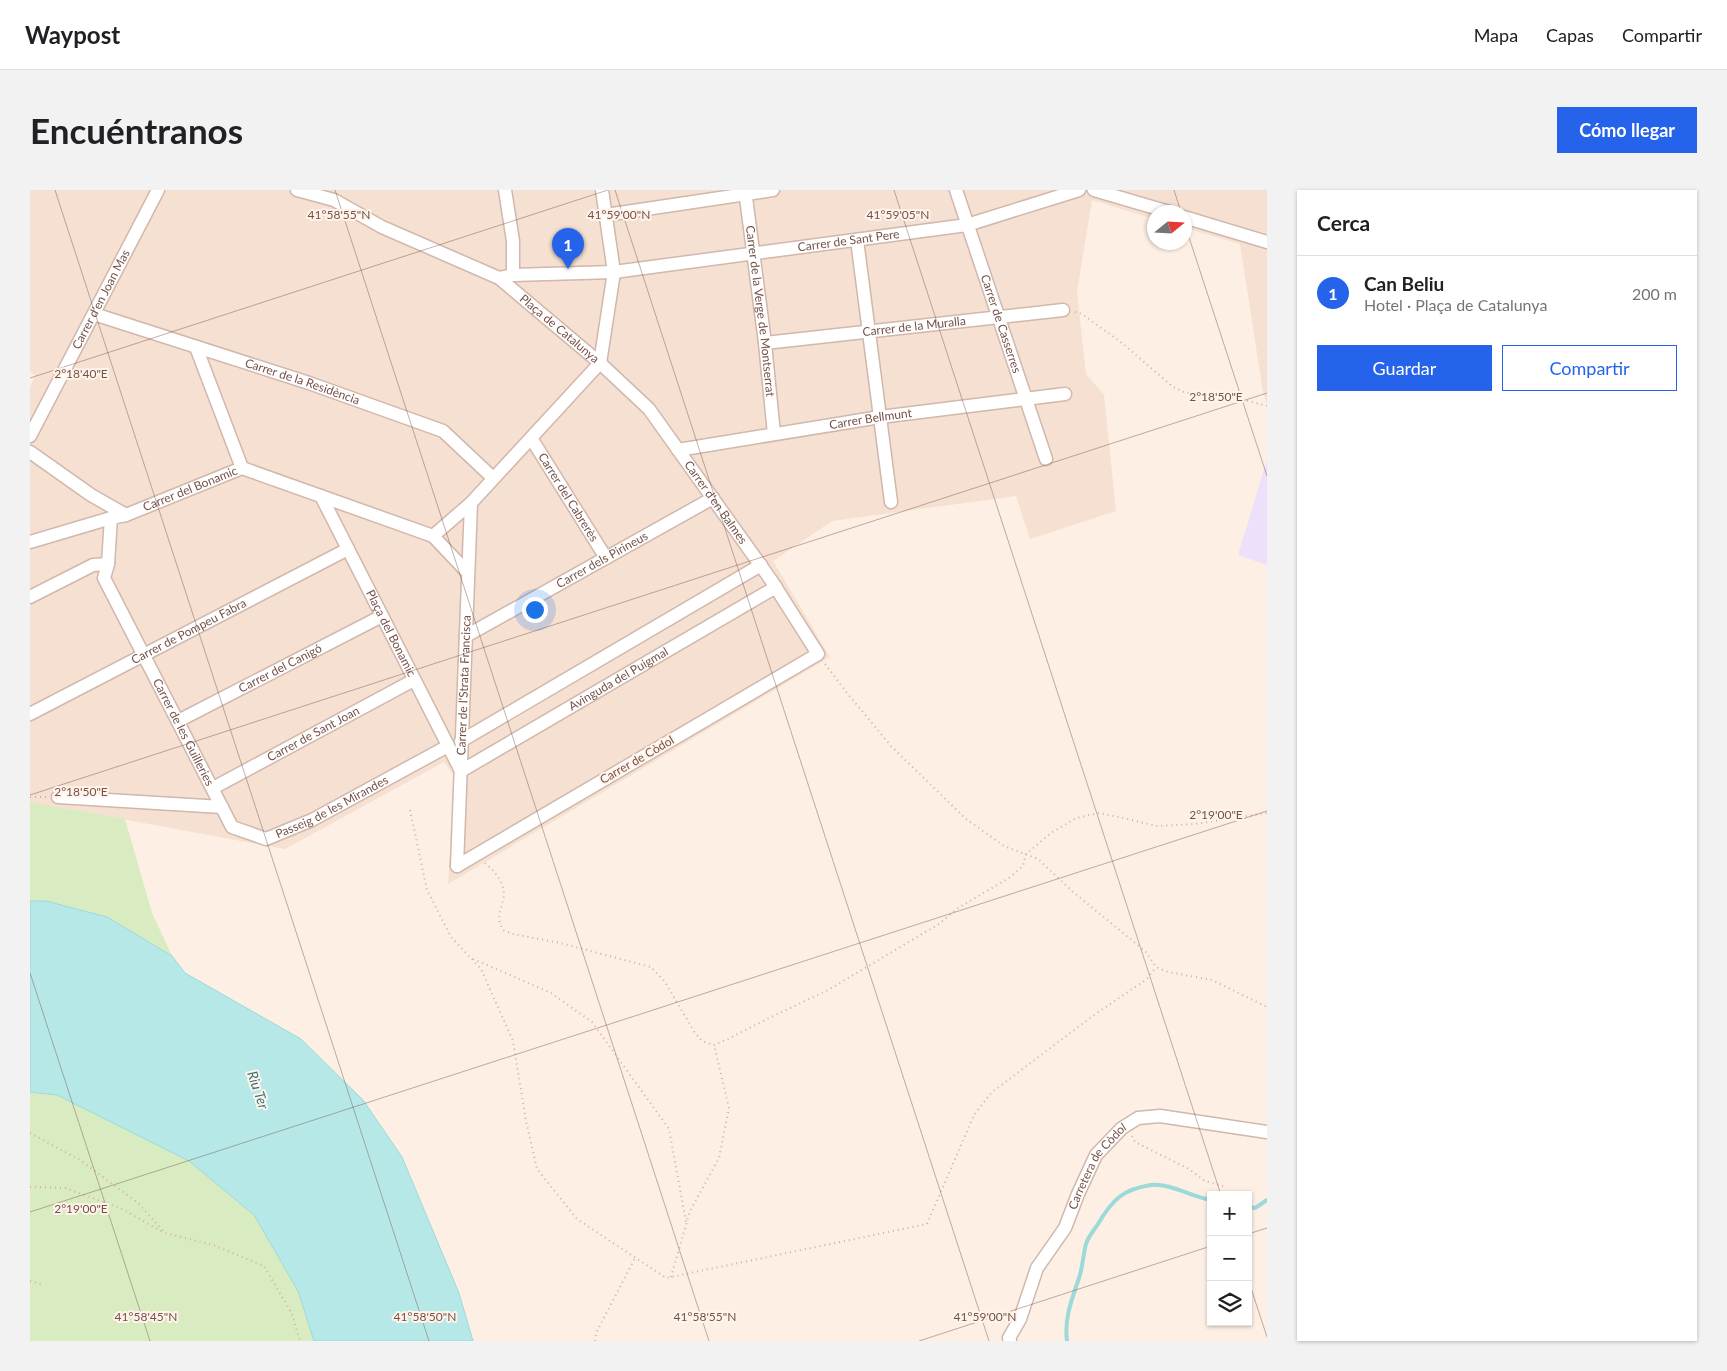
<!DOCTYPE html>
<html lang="es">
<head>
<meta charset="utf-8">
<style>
	:root { --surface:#fff; --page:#f2f2f2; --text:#202124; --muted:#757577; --line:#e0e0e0; --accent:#2563eb }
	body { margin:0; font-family:Lato,sans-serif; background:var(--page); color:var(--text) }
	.controls { position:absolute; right:15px; bottom:15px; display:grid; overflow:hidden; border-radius:0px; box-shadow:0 1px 4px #0004 }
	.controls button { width:45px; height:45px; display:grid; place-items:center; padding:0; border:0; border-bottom:1px solid var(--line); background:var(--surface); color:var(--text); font:25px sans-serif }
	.compass { position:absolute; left:1117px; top:15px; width:45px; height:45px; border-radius:50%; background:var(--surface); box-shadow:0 1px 4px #0004; rotate:72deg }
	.you { position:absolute; left:504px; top:419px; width:18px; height:18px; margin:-12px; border:4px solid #fff; border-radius:50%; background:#1a73e8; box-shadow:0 0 0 8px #1a73e833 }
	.badge { display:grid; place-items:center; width:32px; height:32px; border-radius:50%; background:var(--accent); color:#fff; font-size:16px; font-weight:700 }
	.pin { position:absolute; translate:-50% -41px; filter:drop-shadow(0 1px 2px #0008) }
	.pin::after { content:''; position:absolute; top:26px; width:18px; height:15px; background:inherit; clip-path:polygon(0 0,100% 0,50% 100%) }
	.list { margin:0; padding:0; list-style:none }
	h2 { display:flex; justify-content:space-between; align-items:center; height:65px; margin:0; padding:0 20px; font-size:21px }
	h2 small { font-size:16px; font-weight:400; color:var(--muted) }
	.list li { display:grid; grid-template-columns:32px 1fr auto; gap:15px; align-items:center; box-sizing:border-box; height:75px; padding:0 20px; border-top:1px solid var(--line) }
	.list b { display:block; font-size:19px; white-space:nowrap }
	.list p { margin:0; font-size:16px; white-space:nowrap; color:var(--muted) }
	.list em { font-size:16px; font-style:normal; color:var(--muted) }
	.actions { display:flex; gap:10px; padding:15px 20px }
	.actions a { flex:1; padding:11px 0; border:1px solid var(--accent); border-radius:0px; text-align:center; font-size:18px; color:var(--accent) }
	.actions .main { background:var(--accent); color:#fff }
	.icon { flex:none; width:28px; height:28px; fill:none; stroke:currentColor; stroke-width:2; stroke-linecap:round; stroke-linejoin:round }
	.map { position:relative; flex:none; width:1237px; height:1151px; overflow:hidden; border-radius:0px }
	header { display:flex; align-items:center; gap:30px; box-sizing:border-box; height:70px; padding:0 25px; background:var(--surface); border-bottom:1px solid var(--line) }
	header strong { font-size:24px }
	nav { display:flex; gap:28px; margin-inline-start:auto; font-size:18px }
	.intro { display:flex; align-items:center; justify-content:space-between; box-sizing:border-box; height:120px; padding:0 30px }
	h1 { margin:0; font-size:35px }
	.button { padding:12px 22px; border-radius:0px; background:var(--accent); color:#fff; font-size:18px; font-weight:700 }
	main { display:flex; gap:30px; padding:0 30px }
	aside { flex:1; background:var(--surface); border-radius:0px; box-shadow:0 1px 4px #0004 }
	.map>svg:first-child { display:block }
</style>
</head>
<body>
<header>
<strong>Waypost</strong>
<nav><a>Mapa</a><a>Capas</a><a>Compartir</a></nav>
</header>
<div class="intro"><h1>Encuéntranos</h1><a class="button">Cómo llegar</a></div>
<main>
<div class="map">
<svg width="1237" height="1151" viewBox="0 0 1237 1151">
	<rect width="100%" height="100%" fill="#fdefe3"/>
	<path fill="#f5e0d1" d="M0,0H1237V215L1233,202L1210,54L1155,38L1154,22H1124V29L1062,10L1047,102L1056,184L1074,205L1086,321L1000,349L986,306L802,331L743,371L800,467L418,694L425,587L414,572L255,659L0,612V198L5,185L0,182Z"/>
	<path fill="#ece0fa" d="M1237,270V375L1208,365Z"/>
	<g fill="#d9ecc1">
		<path d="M0,612L95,629L122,723L142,766L77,727L16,711H0Z"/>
		<path d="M0,902L27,905L159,971L224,1025L268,1101L284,1151H0Z"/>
	</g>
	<path fill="#b6e8e8" stroke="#9cdada" d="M0,711H16L77,727L142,766L155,783L271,849L333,910L372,967L429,1103L443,1151H284L268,1101L224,1025L159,971L27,905L0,902Z"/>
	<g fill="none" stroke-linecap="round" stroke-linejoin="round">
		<g stroke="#9cdada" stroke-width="4">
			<path d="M1218,1017L1225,1018L1237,1010"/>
			<path d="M1037,1151C1034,1128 1042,1109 1049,1088C1053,1076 1053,1065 1056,1054C1058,1047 1064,1040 1068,1034C1082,1010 1093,999 1121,995C1141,993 1161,1007 1181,1010"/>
		</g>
		<defs>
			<g id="minor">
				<path id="s1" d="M267,0L304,10L352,37L469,88L570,173L619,219L741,390L788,464L427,676"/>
				<path d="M475,0L483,51V85"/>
				<path id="s2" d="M715,0L735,153L744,244"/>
				<path id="s3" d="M926,0L1016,269"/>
				<path d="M1064,0L1139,22"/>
				<path d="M576,25L743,0"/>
				<path d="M1154,27L1237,52"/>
				<path d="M827,50L861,312"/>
				<path id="s4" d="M469,88L483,85L584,82L937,35L1049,0"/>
				<path id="s5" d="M64,124L279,193L413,241L463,288"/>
				<path id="s6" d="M735,153L1033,120"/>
				<path d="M166,157L212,278"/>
				<path d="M570,173L584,82L572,0"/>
				<path id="s7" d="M0,246L128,0"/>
				<path id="s8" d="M501,248L576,368"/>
				<path id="s9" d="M648,260L850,227L1035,204"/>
				<path d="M0,262L61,305L96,325"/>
				<path id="s10" d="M291,306L431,581L746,397"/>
				<path id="s11" d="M81,328L78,374L74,388L202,637L236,649L282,630L418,556"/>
				<path d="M403,346L438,383"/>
				<path id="s12" d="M0,352L81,328L96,325L212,278L403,346L441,313L570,173"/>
				<path d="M0,407L63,375L78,374"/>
				<path id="s13" d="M436,446L683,308"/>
				<path id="s14" d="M0,524L318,359"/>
				<path id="s15" d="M148,531L352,426"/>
				<path d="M431,551L731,375"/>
				<path id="s16" d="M183,598L384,490"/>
				<path d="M28,607L192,617"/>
				<path id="s17" d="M427,676L441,313"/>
				<path id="s18" d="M980,1151L979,1148L990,1129L1007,1078L1035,1038L1048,1004L1066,965L1092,938L1108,928L1130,926L1237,942"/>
			</g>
		</defs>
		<use href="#minor" stroke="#d1b7ac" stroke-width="15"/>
		<g stroke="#d9ab9c" stroke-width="2" stroke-dasharray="1 4" stroke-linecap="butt">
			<path d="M1045,122L1052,124L1092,153L1143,197L1156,203L1199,206L1237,216"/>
			<path d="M795,474L817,503L861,556L936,629L974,656L1008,669L1042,701L1116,762L1126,777L1138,782L1182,790L1237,817"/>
			<path d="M0,607H18"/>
			<path d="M380,620L397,700L421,747L451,779L483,851L496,931L507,979L547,1029L636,1088L897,1034L944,925L961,903L1064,825L1117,789L1126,777"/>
			<path d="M455,673C466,682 477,696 473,710C470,724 466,727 473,740L483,744L530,753L621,777L635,792L665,843L672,851L684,855L698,849L737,829L798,800L909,734L928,718L979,688L993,676L996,664L1021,643L1046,628L1069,623L1098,629L1126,636L1165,634L1237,623"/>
			<path d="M443,769L521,803L562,832L639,939L656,1032"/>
			<path d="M0,943L50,970L108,1013L135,1043L183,1055L234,1076L262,1124L270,1151"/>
			<path d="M1102,946L1105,952L1159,979L1175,991L1196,997"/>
			<path d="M0,997L35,998L90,1018L133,1042"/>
			<path d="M641,1087L660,1021L689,968L699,918L684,855"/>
			<path d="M0,1091L12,1094"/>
			<path d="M565,1151L566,1143L605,1068"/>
		</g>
		<use href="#minor" stroke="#fff" stroke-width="12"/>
	</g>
	<path fill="none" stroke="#775148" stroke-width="1" stroke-opacity="0.45" d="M25,0L399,1151M305,0L679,1151M585,0L959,1151M864,0L1191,1005M1144,0L1151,22M1154,32L1237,286M0,188L578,0M0,605L1237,203M0,783L120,1151M0,1022L1237,621M1218,1044L1237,1038M1218,1089L1237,1147M889,1151L1181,1056"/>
	<g text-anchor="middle" stroke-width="4" stroke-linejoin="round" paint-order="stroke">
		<g font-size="12" fill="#775148" stroke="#fff4eb">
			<text dy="4" stroke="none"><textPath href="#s4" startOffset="352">Carrer de Sant Pere</textPath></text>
			<text dy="4" stroke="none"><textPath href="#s7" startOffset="154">Carrer d'en Joan Mas</textPath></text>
			<text dy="4" stroke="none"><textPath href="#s2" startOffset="122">Carrer de la Verge de Montserrat</textPath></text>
			<text dy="4" stroke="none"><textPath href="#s3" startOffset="141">Carrer de Casserres</textPath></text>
			<text dy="4" stroke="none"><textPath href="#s1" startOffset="300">Plaça de Catalunya</textPath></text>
			<text dy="4" stroke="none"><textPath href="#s6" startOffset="150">Carrer de la Muralla</textPath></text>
			<text dy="4" stroke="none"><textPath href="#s5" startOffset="219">Carrer de la Residència</textPath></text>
			<text dy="4" stroke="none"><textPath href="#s9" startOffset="195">Carrer Bellmunt</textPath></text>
			<text dy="4" stroke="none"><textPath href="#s12" startOffset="169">Carrer del Bonamic</textPath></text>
			<text dy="4" stroke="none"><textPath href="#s8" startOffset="70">Carrer del Cabrerès</textPath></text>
			<text dy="4" stroke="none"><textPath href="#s1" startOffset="535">Carrer d'en Balmes</textPath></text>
			<text dy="4" stroke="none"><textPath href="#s13" startOffset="156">Carrer dels Pirineus</textPath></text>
			<text dy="4" stroke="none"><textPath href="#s14" startOffset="179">Carrer de Pompeu Fabra</textPath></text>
			<text dy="4" stroke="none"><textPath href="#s10" startOffset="154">Plaça del Bonamic</textPath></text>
			<text dy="4" stroke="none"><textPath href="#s15" startOffset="115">Carrer del Canigó</textPath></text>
			<text dy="4" stroke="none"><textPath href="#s10" startOffset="491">Avinguda del Puigmal</textPath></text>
			<text dy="4" stroke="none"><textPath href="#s17" startOffset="181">Carrer de l'Strata Francisca</textPath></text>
			<text dy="4" stroke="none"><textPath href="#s11" startOffset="234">Carrer de les Guilleries</textPath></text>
			<text dy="4" stroke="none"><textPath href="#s16" startOffset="114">Carrer de Sant Joan</textPath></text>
			<text transform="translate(607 570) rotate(-30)" y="4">Carrer de Còdol</text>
			<text dy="4" stroke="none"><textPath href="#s11" startOffset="450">Passeig de les Mirandes</textPath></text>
			<text dy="4" stroke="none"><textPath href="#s18" startOffset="198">Carretera de Còdol</textPath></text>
		</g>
		<g font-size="14" font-style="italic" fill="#387576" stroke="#fff4eb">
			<text transform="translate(228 900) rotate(71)" y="5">Riu Ter</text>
		</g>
	</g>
	<g font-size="12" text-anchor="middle" fill="#775148" stroke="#fff4eb" stroke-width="4" stroke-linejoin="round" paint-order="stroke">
		<text x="309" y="29">41°58'55"N</text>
		<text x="589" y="29">41°59'00"N</text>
		<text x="868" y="29">41°59'05"N</text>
		<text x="51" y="188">2°18'40"E</text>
		<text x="1186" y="211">2°18'50"E</text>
		<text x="51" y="606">2°18'50"E</text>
		<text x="1186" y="629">2°19'00"E</text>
		<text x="51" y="1023">2°19'00"E</text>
		<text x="116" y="1131">41°58'45"N</text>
		<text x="395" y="1131">41°58'50"N</text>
		<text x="675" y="1131">41°58'55"N</text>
		<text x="955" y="1131">41°59'00"N</text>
	</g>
</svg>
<div class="controls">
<button>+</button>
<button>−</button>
<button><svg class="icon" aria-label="layers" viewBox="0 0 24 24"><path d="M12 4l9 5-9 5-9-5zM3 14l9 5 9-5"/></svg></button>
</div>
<svg class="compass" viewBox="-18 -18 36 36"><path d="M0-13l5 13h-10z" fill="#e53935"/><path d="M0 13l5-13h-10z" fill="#757577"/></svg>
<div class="you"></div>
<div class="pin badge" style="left:538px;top:79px">1</div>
</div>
<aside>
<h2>Cerca<small></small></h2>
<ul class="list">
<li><span class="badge">1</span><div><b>Can Beliu</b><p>Hotel · Plaça de Catalunya</p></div><em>200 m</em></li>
</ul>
<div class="actions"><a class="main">Guardar</a><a>Compartir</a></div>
</aside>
</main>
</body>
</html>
